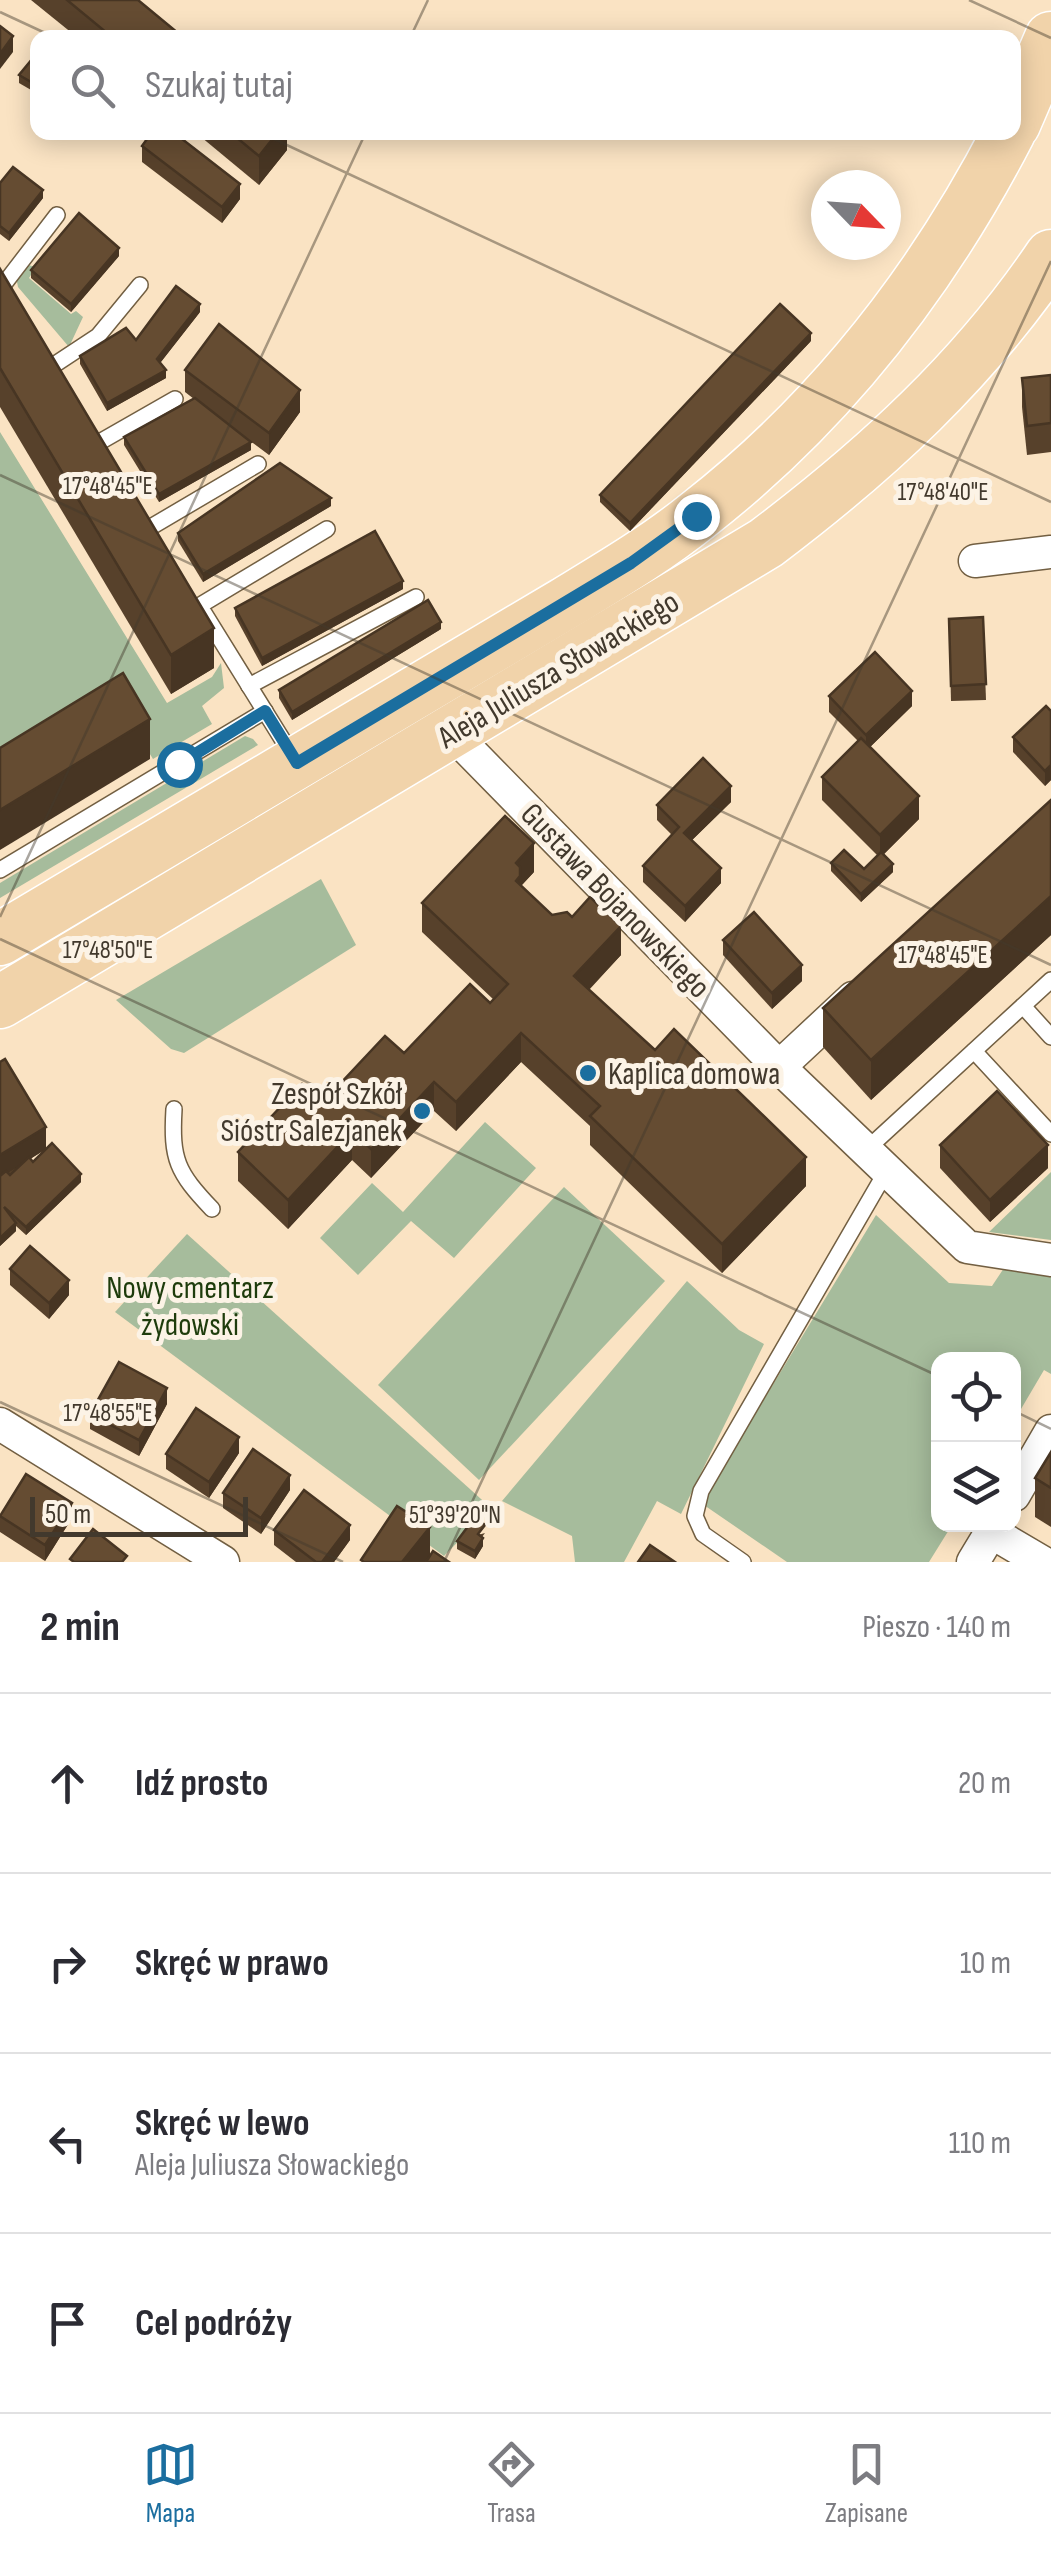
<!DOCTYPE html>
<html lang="pl">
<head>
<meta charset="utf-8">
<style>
	:root { --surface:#fff; --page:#f2f2f3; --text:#2b2b33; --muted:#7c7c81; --line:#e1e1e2; --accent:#1b6e9f }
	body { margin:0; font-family:"Sofia Sans Condensed",sans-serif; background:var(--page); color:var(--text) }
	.controls { position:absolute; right:30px; bottom:30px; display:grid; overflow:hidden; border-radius:20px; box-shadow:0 5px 25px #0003 }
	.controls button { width:90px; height:90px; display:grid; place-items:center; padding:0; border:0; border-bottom:2px solid var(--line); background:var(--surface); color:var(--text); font:50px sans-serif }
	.compass { position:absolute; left:811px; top:170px; width:90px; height:90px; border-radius:50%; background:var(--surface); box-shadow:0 5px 25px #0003; rotate:115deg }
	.scale { position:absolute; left:30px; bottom:25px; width:218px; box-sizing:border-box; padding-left:10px; border:5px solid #42392d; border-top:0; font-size:28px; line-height:35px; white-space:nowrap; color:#42392d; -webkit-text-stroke:8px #fcf3e6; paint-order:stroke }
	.stop { position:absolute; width:30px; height:30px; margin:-22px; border:8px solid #1b6e9f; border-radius:50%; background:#fff }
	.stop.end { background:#1b6e9f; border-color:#fff; box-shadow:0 2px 10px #0008 }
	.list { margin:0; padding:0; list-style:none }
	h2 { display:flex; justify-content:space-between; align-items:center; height:130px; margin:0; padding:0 40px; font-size:42px }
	h2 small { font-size:32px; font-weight:400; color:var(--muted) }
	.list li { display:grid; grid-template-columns:65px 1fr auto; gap:30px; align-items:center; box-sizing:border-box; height:180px; padding:0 40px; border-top:2px solid var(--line) }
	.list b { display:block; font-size:38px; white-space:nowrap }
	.list p { margin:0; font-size:32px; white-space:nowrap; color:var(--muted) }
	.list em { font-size:32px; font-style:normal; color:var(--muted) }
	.icon { flex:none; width:55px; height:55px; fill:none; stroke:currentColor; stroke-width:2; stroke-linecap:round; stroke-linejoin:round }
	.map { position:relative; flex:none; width:1051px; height:1562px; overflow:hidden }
	.search { position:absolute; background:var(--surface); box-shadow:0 5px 25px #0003; left:30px; right:30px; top:30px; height:110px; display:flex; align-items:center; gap:25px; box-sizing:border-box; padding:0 35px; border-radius:20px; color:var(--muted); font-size:38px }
	.sheet { height:850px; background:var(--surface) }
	nav { display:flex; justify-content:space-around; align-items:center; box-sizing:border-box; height:140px; border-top:2px solid var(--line); background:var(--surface); font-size:28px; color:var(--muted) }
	nav a { display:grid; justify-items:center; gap:5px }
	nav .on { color:var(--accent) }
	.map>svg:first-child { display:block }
</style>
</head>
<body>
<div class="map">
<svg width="1051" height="1562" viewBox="0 0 1051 1562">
	<rect width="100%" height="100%" fill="#fae3c3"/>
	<g fill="#a6bc9c">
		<path d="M28,265L36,267L29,278L71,314L76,311L83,317L69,347L18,287L16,277Z"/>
		<path d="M0,432L167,703L212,677L221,663L224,688L202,706L212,724L153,759L122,709L0,784Z"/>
		<path d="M245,736L253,739L258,745L0,898V883Z"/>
		<path d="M321,879L356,945L184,1053L171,1049L116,1000Z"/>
		<path d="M485,1122L536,1168L454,1258L411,1221L358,1275L320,1238L372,1183L403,1212Z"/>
		<path d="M1051,1172V1240L989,1232Z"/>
		<path d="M564,1187L665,1281L479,1480L378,1385Z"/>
		<path d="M876,1215L949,1283L992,1286L1006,1265L1051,1271V1374L1044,1370L1014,1421V1360H938V1524L952,1525L929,1562H787L701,1503Z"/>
		<path d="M187,1234L491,1508L444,1556L115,1312Z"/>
		<path d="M687,1281L739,1330L764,1344L681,1514L657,1501L624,1562H575L572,1536L502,1501Z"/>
	</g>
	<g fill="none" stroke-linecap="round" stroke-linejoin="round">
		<defs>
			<g id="lane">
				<path d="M1,288L57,215"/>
				<path d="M51,367L98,336L140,285"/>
				<path d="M98,443L175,399"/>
				<path d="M151,527L258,464"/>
				<path d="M199,606L327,529"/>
				<path d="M204,613L292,755"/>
				<path d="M249,686L416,597"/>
				<path d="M0,870L265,711"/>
				<path d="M1023,1006L1051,1037"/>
				<path d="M974,1051L1051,1134"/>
				<path d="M174,1109C171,1160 177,1172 212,1209"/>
				<path d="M866,1150L1051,980"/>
				<path d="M743,1562L703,1534L695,1516L701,1491L887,1170"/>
			</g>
			<g id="street">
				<path d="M975,561L1051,552"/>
				<path d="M452,733L779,1067L967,1247L1051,1260"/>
				<path d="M779,1067L853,998"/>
				<path d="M0,1424L223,1562"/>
				<path d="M1014,1495L1051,1431"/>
				<path d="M991,1532L1042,1562"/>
				<path d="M973,1562L996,1524"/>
			</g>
			<g id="primary">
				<path d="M1014,124L1051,38"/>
				<path d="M0,939L564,604C610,576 656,549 698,515C830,412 932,281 1009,132"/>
				<path d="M0,1002L766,543C876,460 974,370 1051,256"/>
			</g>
		</defs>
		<use href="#lane" stroke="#725f42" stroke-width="18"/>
		<use href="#street" stroke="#725f42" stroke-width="35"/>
		<use href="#primary" stroke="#fff" stroke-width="55"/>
		<use href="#lane" stroke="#fff" stroke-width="15"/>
		<use href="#street" stroke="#fff" stroke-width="32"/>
		<use href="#primary" stroke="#f1d3aa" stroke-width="52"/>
	</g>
	<g fill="#57412b" fill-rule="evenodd">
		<path d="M31,0H138L184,38H78Z"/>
		<path d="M38,62V94L19,83V75Z"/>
		<path d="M195,132H287V150L259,185Z"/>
		<path d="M142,146L240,199L222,223L142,162Z"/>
		<path d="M0,183L43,198L9,241L0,234Z"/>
		<path d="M119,256L71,312L31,278V270Z"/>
		<path d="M0,269L214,668L171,694L0,407Z"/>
		<path d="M200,312L160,363L166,378L107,411L80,364V356L136,340Z"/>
		<path d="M811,341L630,531L600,502V495Z"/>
		<path d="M185,370L300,412L269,455L238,432L251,450L159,502L124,445V437L194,399L185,392Z"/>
		<path d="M1051,375V452L1027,455L1022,407V378Z"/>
		<path d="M331,506L203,582L178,541V533Z"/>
		<path d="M403,589L262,666L235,616V608Z"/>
		<path d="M983,617L986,700L951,701L949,619Z"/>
		<path d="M441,629L292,720L279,698V690Z"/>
		<path d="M829,696L912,706L870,747L919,819L884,854L893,872L861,902L831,871V863L864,869L878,856L822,800V777L858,741L829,712Z"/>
		<path d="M1051,711V780L1045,786L1013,752V737Z"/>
		<path d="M1051,800V935L871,1100L823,1047V1008Z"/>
		<path d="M731,802L692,840L721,883L685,922L643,882V866L672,835L657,820V805Z"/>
		<path d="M534,872L521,886L552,915L621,955L589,990L806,1186L722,1273L590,1145V1126L521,1062L456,1131L434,1111L371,1178L352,1160L288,1229L238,1181V1152L490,1003L494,1000L422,932V903Z"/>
		<path d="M723,940L802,981L772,1009L723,955Z"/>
		<path d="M0,1062L46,1149L81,1182L26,1235L16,1226V1231L0,1246ZM46,1149L33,1162L30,1159Z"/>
		<path d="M940,1145L1048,1168L990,1222L940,1168Z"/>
		<path d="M10,1269L69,1295L49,1319L10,1285Z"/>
		<path d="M167,1404L139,1456L90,1429V1414Z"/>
		<path d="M1051,1452V1527L1035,1517V1478Z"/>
		<path d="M239,1453L209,1498L166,1469V1454Z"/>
		<path d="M290,1490L261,1534L223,1508V1493Z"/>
		<path d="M0,1516L72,1518L45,1561L0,1532Z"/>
		<path d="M274,1530L350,1540L334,1562H296L274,1545Z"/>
		<path d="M485,1533L482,1537L483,1546L475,1559L457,1549V1541Z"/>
	</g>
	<g fill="#473523">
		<path d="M13,36V52L0,69V54Z"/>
		<path d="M278,132H287V150L259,185V156Z"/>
		<path d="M240,184V199L222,223V207Z"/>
		<path d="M43,190V198L9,241V233Z"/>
		<path d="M119,248V256L71,312V304Z"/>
		<path d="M200,304V312L157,367V359Z"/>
		<path d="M811,333V341L630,531V523Z"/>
		<path d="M166,370V378L107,411V403Z"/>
		<path d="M300,390V412L269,455V433Z"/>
		<path d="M251,442V450L159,502V494Z"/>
		<path d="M331,498V506L203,582V574Z"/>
		<path d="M403,581V589L262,666V658Z"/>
		<path d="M441,622V629L292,720V712Z"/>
		<path d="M214,628V668L171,694V655Z"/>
		<path d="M912,691V706L866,751V735Z"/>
		<path d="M150,719V759L0,850V810Z"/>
		<path d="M1051,765V780L1045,786V771Z"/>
		<path d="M731,786V802L684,848V833Z"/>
		<path d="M919,796V819L880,858V835Z"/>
		<path d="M534,843V872L520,887L516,910V863Z"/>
		<path d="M893,864V872L861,902V894Z"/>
		<path d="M721,868V883L685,922V906Z"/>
		<path d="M1051,896V935L871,1100V1060Z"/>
		<path d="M621,926V955L574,1005V976Z"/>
		<path d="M802,965V981L772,1009V993Z"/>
		<path d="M521,1033V1062L456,1131V1102Z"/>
		<path d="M434,1082V1111L371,1178V1149Z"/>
		<path d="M46,1127V1149L0,1178V1155Z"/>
		<path d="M352,1131V1160L288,1229V1200Z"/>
		<path d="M1048,1145V1168L990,1222V1200Z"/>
		<path d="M806,1157V1186L722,1273V1244Z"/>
		<path d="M81,1174V1182L26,1235V1227Z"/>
		<path d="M16,1223V1231L0,1246V1238Z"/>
		<path d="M69,1280V1295L49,1319V1303Z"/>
		<path d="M167,1388V1404L139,1456V1440Z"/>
		<path d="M239,1437V1453L209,1498V1482Z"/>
		<path d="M290,1475V1490L261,1534V1518Z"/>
		<path d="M72,1503V1518L45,1561V1545Z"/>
		<path d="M350,1525V1540L334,1562H322Z"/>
		<path d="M430,1527V1556L425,1562H402Z"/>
		<path d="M483,1538V1546L475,1559V1551Z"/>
	</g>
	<g fill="#654c32" stroke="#473523" stroke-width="2.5">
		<path d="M67,0H138L184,38H113Z"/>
		<path d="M0,26L13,36L0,54Z"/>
		<path d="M33,58L38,62V86L19,75Z"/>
		<path d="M152,132H173L240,184L222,207L142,146Z"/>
		<path d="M230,132H278L259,156Z"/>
		<path d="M13,167L43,190L9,233L0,226V183Z"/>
		<path d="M79,213L119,248L71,304L31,270Z"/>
		<path d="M0,269L214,628L171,655L0,368Z"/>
		<path d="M176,286L200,304L157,359L166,370L107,403L80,356L126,328L136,340Z"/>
		<path d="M780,304L811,333L630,523L600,495Z"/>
		<path d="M219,324L300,390L269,433L185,370Z"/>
		<path d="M1051,375V423L1027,426L1022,378Z"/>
		<path d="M195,398L251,442L159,494L124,437Z"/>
		<path d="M280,463L331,498L203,574L178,533Z"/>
		<path d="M375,531L403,581L262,658L235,608Z"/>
		<path d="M428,600L441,622L292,712L279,690Z"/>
		<path d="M983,617L986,684L951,686L949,619Z"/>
		<path d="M875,652L912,691L866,735L829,696Z"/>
		<path d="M123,673L150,719L0,810V748Z"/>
		<path d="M1046,706L1051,711V765L1045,771L1013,737Z"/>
		<path d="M861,738L919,796L880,835L822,777Z"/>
		<path d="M703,758L731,786L684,833L721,868L685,906L643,866L679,827L657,805Z"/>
		<path d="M1051,800V896L871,1060L823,1008Z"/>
		<path d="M505,816L534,843L516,863L520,867V876L516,881L552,915L567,912L572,917L590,897L621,926L574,976L655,1050L674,1029L806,1157L722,1244L590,1116L600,1106L521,1033L456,1102L434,1082L371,1149L352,1131L288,1200L238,1152L302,1084L322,1103L385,1036L404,1053L470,984L490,1003L508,984L422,903Z"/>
		<path d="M844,850L864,869L881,852L893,864L861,894L831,863Z"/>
		<path d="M754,912L802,965L772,993L723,940Z"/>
		<path d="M5,1059L46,1127L0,1155V1062Z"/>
		<path d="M997,1091L1048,1145L990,1200L940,1145Z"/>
		<path d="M52,1143L81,1174L26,1227L4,1207L16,1223L0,1238V1176L6,1171L10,1175L29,1157L33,1162Z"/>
		<path d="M30,1246L69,1280L49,1303L10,1269Z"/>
		<path d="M119,1362L167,1388L139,1440L90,1414Z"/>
		<path d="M196,1408L239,1437L209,1482L166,1454Z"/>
		<path d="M253,1449L290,1475L261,1518L223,1493Z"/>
		<path d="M1051,1452V1488L1035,1478Z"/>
		<path d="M26,1474L72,1503L45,1545L0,1516Z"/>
		<path d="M304,1490L350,1525L322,1562H316L274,1530Z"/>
		<path d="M397,1506L430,1527L402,1562H364L361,1560Z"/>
		<path d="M475,1517L485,1525L478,1534L483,1538L475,1551L457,1541Z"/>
		<path d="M93,1529L127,1556L122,1562H74L70,1559Z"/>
		<path d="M650,1545L675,1562H638Z"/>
		<path d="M433,1551L449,1562H426Z"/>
	</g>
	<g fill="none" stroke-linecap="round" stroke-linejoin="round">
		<path stroke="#1b6e9f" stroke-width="12" d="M179,764L265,711L297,763L631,563L696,516"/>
	</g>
	<path fill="none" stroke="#42392d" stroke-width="2.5" stroke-opacity="0.45" d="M969,0L1051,38M0,12L56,38M410,38L428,0M259,132L1051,502M0,475L1051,965M0,917L366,132M0,939L938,1376M0,1402L343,1562M1014,1411L1051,1429M444,1562L1051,261"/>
	<g fill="#1b6e9f" stroke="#fcf3e6" stroke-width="4">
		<circle cx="588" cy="1073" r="10"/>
		<circle cx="422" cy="1111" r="10"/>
	</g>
	<g text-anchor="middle" stroke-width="10" stroke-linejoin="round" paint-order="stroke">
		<g font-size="32" fill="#42392d" stroke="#fcf3e6">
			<text transform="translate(558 669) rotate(-31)" y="11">Aleja Juliusza Słowackiego</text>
			<text transform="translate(616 900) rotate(46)" y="11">Gustawa Bojanowskiego</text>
		</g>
		<g font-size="32" fill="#42392d" stroke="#fcf3e6" text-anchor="start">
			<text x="608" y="1084">Kaplica domowa</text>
			<text x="402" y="1104" text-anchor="end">Zespół Szkół<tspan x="402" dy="37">Sióstr Salezjanek</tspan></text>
		</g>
		<g font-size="32" fill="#1e3c0c" stroke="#fcf3e6">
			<text x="190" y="1298">Nowy cmentarz<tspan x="190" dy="37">żydowski</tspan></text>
		</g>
	</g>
	<g font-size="25" text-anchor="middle" fill="#42392d" stroke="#fcf3e6" stroke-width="10" stroke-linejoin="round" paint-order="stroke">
		<text x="108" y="494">17°48'45"E</text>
		<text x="943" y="500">17°48'40"E</text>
		<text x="108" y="958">17°48'50"E</text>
		<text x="943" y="963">17°48'45"E</text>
		<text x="108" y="1421">17°48'55"E</text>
		<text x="455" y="1523">51°39'20"N</text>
	</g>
</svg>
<div class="controls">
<button><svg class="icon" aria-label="locate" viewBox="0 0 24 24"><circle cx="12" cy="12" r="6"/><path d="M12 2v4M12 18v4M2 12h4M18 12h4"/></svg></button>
<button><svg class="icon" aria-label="layers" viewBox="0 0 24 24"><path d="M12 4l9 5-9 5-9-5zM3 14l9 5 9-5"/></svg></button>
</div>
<svg class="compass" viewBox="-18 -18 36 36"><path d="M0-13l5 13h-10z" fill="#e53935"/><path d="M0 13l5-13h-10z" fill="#7c7c81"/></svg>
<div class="scale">50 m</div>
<div class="stop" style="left:179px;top:764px"></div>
<div class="stop end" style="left:696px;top:516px"></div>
<div class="search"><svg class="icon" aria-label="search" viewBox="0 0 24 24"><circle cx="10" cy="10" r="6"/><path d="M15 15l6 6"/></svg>Szukaj tutaj</div>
</div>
<section class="sheet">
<h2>2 min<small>Pieszo · 140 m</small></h2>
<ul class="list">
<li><svg class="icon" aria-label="ahead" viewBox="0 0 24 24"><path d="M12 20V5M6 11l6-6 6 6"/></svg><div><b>Idź prosto</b></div><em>20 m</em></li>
<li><svg class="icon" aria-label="right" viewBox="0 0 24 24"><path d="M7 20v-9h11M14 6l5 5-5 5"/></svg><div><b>Skręć w prawo</b></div><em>10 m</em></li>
<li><svg class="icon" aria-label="left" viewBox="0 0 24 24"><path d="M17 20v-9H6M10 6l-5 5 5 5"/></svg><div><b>Skręć w lewo</b><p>Aleja Juliusza Słowackiego</p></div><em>110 m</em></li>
<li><svg class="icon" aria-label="arrive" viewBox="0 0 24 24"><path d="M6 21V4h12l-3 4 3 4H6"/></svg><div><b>Cel podróży</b></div></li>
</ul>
</section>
<nav>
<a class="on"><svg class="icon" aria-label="map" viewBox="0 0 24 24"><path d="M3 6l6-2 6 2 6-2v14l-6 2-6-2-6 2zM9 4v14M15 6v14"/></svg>Mapa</a>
<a><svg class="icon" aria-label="directions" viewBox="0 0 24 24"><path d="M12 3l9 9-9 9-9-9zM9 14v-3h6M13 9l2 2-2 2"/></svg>Trasa</a>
<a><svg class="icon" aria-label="saved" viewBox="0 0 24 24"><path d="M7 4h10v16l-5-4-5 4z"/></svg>Zapisane</a>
</nav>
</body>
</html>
